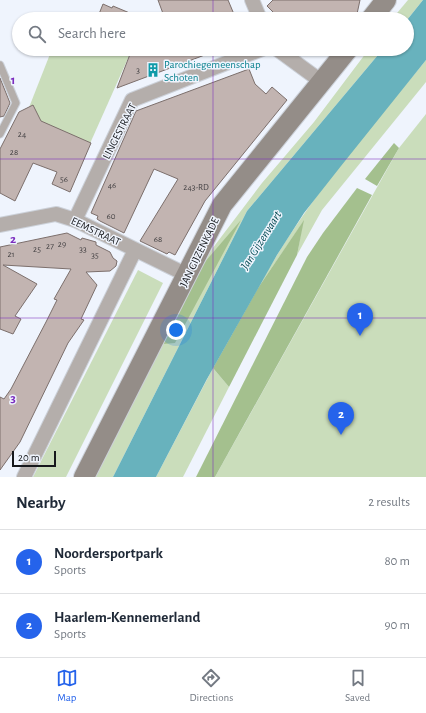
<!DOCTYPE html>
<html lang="en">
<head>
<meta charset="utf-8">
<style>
	:root { --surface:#fff; --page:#f6f6f7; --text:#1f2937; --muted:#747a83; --line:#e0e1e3; --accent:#2563eb }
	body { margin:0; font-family:"Alegreya Sans",sans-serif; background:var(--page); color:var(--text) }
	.scale { position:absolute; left:12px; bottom:10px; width:44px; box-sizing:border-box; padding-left:4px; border:2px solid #16181c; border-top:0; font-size:11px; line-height:14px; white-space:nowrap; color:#16181c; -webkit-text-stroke:3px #eff4fd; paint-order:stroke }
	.you { position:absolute; left:176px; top:330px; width:14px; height:14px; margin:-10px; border:3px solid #fff; border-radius:50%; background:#1a73e8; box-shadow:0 0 0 6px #1a73e833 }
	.badge { display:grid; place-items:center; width:26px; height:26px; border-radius:50%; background:var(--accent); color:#fff; font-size:13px; font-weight:700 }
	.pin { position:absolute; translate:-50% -33px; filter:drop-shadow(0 1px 2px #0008) }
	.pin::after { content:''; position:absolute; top:21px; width:14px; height:12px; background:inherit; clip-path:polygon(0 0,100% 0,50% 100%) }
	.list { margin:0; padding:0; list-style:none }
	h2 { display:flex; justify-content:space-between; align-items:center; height:52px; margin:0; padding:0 16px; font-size:17px }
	h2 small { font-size:13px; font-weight:400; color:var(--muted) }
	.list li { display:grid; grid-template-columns:26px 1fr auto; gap:12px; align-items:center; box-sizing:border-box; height:64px; padding:0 16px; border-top:1px solid var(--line) }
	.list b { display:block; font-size:15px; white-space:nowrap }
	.list p { margin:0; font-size:13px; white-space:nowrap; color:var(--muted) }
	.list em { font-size:13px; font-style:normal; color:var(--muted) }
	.icon { flex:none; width:22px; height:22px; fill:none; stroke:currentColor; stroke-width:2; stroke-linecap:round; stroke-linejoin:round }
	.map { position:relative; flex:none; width:426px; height:477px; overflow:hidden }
	.search { position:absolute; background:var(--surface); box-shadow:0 1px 3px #0004; left:12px; right:12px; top:12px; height:44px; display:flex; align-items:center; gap:10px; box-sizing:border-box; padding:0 14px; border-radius:22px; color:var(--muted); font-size:15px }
	.sheet { height:180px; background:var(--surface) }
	nav { display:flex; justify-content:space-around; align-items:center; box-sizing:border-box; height:56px; border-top:1px solid var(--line); background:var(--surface); font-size:11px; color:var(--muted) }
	nav a { display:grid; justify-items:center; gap:2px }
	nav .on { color:var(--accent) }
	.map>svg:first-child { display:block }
</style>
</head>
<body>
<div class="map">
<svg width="426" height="477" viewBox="0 0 426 477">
	<rect width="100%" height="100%" fill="#eff4fd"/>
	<g fill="#caddbb">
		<path d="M408,0H423L407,20L392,19Z"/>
		<path d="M52,49H114L129,56L88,148L35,124L28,110Z"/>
		<path d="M369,49H383L247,211L113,477H95L191,287L212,249L262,183L314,122Z"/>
		<path d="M426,60V82L322,210L297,255L303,222L258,288C303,205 366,133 426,60Z"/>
		<path d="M426,114V477H215L399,148Z"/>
		<path d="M138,270L163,283L66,477H33Z"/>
		<path d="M213,368L229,387L183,477H156Z"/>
	</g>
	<g fill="#a4c08e">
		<path d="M394,143L399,148L377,186L365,179Z"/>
		<path d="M357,188L372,195L215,477H196L307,257L323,233Z"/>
		<path d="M241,220L175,343L163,344L204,263Z"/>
		<path d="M304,220L297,255L229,387L213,368L258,288Z"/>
	</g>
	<path fill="#68b2bd" d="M423,0H426V60L341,166L304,213L277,255L207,379L156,477H113L247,211L383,49H407V20Z"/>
	<g fill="#c2b4b1" stroke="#7c6f6c">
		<path d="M158,0H228L236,19H165Z"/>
		<path d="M273,0H360L357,14L353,19H269L274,13L267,6Z"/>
		<path d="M103,4L112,8L113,6L144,19H97Z"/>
		<path d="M132,49H218V50L117,88Z"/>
		<path d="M249,69L255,84L266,94L272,87L287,100L205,201L175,255L169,252L167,254L140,241L178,179L154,169L124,233L100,221L97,219L98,216L91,213L136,111Z"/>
		<path d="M0,78L10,103L4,116L0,117Z"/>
		<path d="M33,105L41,121L91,143L70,192L52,184L57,172L33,163L15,201L0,193V149L19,112Z"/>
		<path d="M67,233L81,240L82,238L96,242V245L110,252L113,258L117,261L116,266L110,271L86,272L97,285L81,319L84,320L68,343L20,442L0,470V397L4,399L11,389L46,322L57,300L54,299L71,269L3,265L37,284L15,316L21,319L13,334L0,329V247Z"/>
	</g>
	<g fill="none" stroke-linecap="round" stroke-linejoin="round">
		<defs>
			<path id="lane" d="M0,65L16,103L0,134"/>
			<g id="street">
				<path d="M252,0L260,19"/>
				<path d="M277,49L322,82"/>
				<path d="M75,220L132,100L262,49"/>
				<path d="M0,225L56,214L75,220L187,275"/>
				<path d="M24,477L135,250"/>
			</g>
			<g id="secondary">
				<path d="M371,19L386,0"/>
				<path d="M84,477L222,205L348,49"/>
			</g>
		</defs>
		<use href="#lane" stroke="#ccd1d9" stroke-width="9"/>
		<use href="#street" stroke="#ccd1d9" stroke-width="16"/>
		<use href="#secondary" stroke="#ccd1d9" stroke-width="22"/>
		<use href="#lane" stroke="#b4aeab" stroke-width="7"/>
		<use href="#street" stroke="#b4aeab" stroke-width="14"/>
		<use href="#secondary" stroke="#948d88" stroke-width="20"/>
	</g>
	<path fill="none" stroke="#7b2cbf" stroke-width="1" stroke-opacity="0.55" d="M213,0V19M213,49V477M0,159H426M0,318H426"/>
	<defs>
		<symbol id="building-bare" viewBox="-9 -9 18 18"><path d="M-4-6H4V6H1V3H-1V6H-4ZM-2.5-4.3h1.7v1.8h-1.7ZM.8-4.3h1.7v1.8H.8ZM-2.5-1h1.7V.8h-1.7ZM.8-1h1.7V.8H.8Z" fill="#0f9aa8" stroke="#eff4fd" stroke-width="2.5" paint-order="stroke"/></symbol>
	</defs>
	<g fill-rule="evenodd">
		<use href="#building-bare" x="143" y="60" width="20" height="20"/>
	</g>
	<g text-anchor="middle" stroke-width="3" stroke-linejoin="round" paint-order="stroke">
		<g font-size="9" fill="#413f41">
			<text x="138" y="73">3</text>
			<text x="22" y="137">24</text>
			<text x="14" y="155">28</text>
			<text x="64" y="182">56</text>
			<text x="112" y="188">46</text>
			<text x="196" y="190">243-RD</text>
			<text x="111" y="219">60</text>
			<text x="158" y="242">68</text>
			<text x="62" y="247">29</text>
			<text x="50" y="249">27</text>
			<text x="37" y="252">25</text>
			<text x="83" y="252">33</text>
			<text x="11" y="257">21</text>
			<text x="95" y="258">35</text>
		</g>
		<g font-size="11" fill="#0d838f" stroke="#eff4fd" text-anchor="start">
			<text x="164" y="68">Parochiegemeenschap<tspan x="164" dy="13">Schoten</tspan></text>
		</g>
		<g font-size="11" fill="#16181c" stroke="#eff4fd">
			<text transform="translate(119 131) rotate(-63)" y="4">LINGESTRAAT</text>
			<text transform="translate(96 231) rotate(25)" y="4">EEMSTRAAT</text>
			<text transform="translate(199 252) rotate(-64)" y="4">JAN GIJZENKADE</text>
		</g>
		<g font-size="12" font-style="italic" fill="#054b53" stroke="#eff4fd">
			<text transform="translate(261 240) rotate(-58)" y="4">Jan Gijzenvaart</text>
		</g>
	</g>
	<g font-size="13" text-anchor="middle" font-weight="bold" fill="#7b2cbf" stroke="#eff4fd" stroke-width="3" stroke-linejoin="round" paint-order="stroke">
		<text x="13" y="84">1</text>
		<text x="13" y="243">2</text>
		<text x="13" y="402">3</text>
	</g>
</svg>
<div class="scale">20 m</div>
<div class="you"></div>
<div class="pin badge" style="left:360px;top:336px">1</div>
<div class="pin badge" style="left:341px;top:435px">2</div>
<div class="search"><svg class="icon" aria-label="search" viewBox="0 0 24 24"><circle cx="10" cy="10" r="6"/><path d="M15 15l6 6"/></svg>Search here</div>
</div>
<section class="sheet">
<h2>Nearby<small>2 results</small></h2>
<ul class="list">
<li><span class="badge">1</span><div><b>Noordersportpark</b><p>Sports</p></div><em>80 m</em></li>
<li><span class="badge">2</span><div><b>Haarlem-Kennemerland</b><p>Sports</p></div><em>90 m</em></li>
</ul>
</section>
<nav>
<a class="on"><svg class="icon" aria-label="map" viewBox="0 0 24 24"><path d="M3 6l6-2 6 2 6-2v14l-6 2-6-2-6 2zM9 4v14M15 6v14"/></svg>Map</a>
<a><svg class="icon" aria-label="directions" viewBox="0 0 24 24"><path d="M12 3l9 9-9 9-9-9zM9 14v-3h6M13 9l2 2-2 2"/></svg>Directions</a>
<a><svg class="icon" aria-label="saved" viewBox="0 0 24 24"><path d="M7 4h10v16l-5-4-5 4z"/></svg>Saved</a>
</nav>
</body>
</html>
